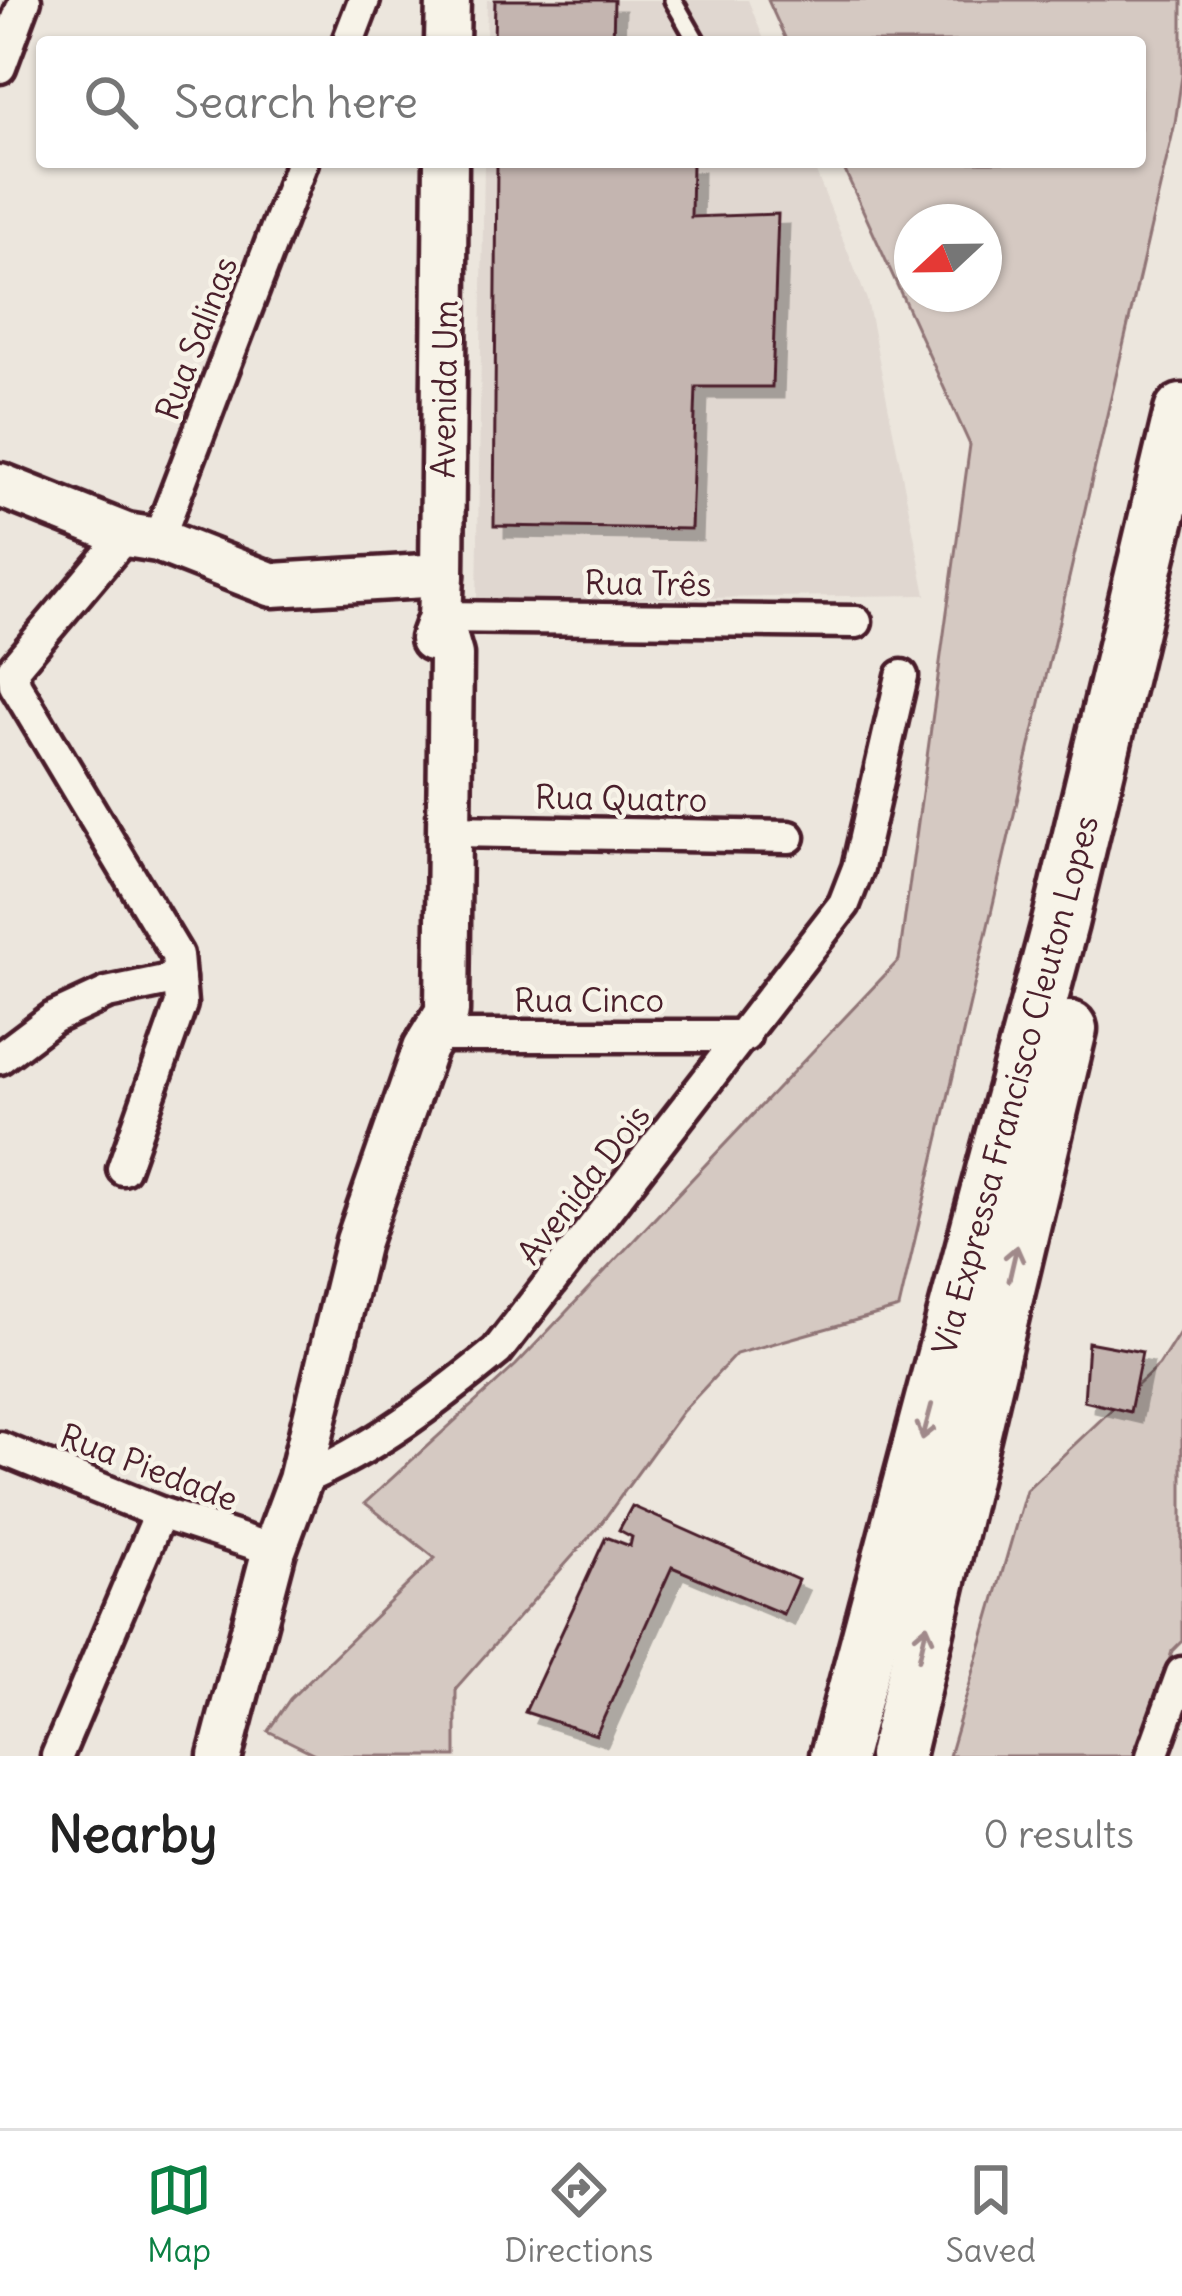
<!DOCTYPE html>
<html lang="en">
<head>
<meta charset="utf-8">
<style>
	:root { --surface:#fff; --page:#f2f2f2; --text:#222; --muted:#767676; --line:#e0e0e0; --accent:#0b8043 }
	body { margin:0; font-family:Delius,sans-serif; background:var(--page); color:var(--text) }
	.compass { position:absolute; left:894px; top:204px; width:108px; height:108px; border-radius:50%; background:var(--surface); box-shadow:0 3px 9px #0004; rotate:248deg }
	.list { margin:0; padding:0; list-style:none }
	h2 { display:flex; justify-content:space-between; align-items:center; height:156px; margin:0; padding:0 48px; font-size:51px }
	h2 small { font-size:39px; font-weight:400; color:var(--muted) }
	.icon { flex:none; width:66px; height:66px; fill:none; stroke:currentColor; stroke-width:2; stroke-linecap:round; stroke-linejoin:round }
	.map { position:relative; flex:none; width:1182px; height:1756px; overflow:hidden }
	.search { position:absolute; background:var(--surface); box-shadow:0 3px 9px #0004; left:36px; right:36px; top:36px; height:132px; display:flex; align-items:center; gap:30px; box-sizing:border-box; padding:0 42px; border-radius:12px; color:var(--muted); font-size:45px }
	.sheet { height:372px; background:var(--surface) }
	nav { display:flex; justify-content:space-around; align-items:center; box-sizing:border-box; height:168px; border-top:3px solid var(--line); background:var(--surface); font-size:33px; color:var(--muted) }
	nav a { display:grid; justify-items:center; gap:6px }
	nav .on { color:var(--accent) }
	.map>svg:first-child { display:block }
</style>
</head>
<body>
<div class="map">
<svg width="1182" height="1756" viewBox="0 0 1182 1756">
	<defs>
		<filter id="shadow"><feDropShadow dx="11" dy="11" stdDeviation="0" flood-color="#0004"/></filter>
	</defs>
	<rect width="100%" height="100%" fill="#ece6dd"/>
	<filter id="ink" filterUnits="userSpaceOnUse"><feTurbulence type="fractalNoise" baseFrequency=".00833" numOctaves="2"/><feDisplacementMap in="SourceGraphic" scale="24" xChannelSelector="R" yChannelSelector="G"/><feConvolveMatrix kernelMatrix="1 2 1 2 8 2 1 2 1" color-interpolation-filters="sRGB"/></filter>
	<g filter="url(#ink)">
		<g fill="#e0d7d0">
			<path d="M487,0H748L765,42H486Z"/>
			<path d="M484,162H812L867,300L926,595L477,601Z"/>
		</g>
		<g fill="#d5c9c2" stroke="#907476" stroke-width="3" fill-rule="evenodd">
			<path d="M768,0H1182V76L1175,123L899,1308L736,1354L682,1412L600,1525L456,1688V1756H319L268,1731L290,1699L435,1558L365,1503L516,1365L899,960L970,445L841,162H1140V42H787ZM912,222H984V294H912Z"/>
			<path d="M1182,1329V1641L1172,1651L1141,1756H949L1026,1490L1159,1365Z"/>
		</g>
		<g fill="#c4b5b0" stroke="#4a1f2b" stroke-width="3" filter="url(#shadow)">
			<path d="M495,0H614L613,42H494Z"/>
			<path d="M497,162H692L691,217L778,214L772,387H696L691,529L494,526Z"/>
			<path d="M1088,1342L1142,1352L1130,1412L1084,1401Z"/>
			<path d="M632,1506L798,1580L783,1614L672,1567L596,1735L525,1712L606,1537L630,1546L632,1537L619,1530Z"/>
		</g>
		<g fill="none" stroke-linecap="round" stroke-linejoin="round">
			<defs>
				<path id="lane" d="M673,0L697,42"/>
				<g id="street">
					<path d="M348,42L364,0"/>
					<path d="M0,67L25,0"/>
					<path d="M158,540L302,162"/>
					<path d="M440,617L856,622"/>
					<path d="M452,831L789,837"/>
					<path d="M433,1036H745"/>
					<path d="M0,1058L53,1018L107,993L179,978"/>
					<path d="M123,1169L181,1004L177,955L15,685L13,669L126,535"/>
					<path d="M0,1448L160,1513L274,1550"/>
					<path d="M300,1480C374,1449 436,1401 497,1351L844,904L858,868L902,676"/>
					<path d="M57,1756L160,1513"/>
					<path d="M1152,1756L1182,1673"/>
				</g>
				<g id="secondary">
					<path d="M447,42L448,0"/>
					<path d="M0,485L126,535L158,540L273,585L442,575"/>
					<path d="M432,639L440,617L442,575L446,162"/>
					<path d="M220,1756L274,1550L300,1480L358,1241L425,1048L447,1012L451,655L440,617"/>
				</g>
				<g id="highway">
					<path d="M838,1756L1060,923L1182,412"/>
					<path d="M896,1756L1069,1029"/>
				</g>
			</defs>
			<use href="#lane" stroke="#4a1f2b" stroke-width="24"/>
			<use href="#street" stroke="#4a1f2b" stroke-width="39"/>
			<use href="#secondary" stroke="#4a1f2b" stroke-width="51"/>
			<use href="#highway" stroke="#4a1f2b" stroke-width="63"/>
			<use href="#lane" stroke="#f7f3e8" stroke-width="15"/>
			<use href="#street" stroke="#f7f3e8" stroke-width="30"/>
			<use href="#secondary" stroke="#f7f3e8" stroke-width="42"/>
			<use href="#highway" stroke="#f7f3e8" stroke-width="54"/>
		</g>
		<defs><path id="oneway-shaft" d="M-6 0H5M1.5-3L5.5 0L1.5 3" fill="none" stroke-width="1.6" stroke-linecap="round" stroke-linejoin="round" transform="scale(3)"/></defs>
		<g stroke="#a0898a">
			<use href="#oneway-shaft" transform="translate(1013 1263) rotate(-77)"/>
			<use href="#oneway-shaft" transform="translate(927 1422) rotate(105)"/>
			<use href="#oneway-shaft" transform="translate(923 1642) rotate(-77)"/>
		</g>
	</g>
	<g text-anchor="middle" stroke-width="9" stroke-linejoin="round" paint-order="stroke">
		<g font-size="33" fill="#4a1f2b" stroke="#f7f3e8">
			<text transform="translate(196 338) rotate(-69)" y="12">Rua Salinas</text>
			<text transform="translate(444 389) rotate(-89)" y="12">Avenida Um</text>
			<text transform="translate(648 583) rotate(1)" y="12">Rua Três</text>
			<text transform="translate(621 798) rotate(1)" y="12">Rua Quatro</text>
			<text x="589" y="1012">Rua Cinco</text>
			<text transform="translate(1015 1085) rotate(-75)" y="12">Via Expressa Francisco Cleuton Lopes</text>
			<text transform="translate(583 1184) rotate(-52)" y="12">Avenida Dois</text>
			<text transform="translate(149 1467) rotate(21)" y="12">Rua Piedade</text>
		</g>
	</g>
</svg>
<svg class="compass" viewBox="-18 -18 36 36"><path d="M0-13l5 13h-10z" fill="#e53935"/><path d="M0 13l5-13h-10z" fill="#767676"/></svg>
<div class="search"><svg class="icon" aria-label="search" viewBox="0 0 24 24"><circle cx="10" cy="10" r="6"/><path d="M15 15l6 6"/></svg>Search here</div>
</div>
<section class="sheet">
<h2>Nearby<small>0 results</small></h2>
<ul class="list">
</ul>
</section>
<nav>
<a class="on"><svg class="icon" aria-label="map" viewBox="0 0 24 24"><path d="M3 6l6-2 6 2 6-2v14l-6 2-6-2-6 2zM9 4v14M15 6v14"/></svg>Map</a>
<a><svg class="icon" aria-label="directions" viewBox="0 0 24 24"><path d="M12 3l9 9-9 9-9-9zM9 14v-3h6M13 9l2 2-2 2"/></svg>Directions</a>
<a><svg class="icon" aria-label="saved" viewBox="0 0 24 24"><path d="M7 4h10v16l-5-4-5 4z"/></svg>Saved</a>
</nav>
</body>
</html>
